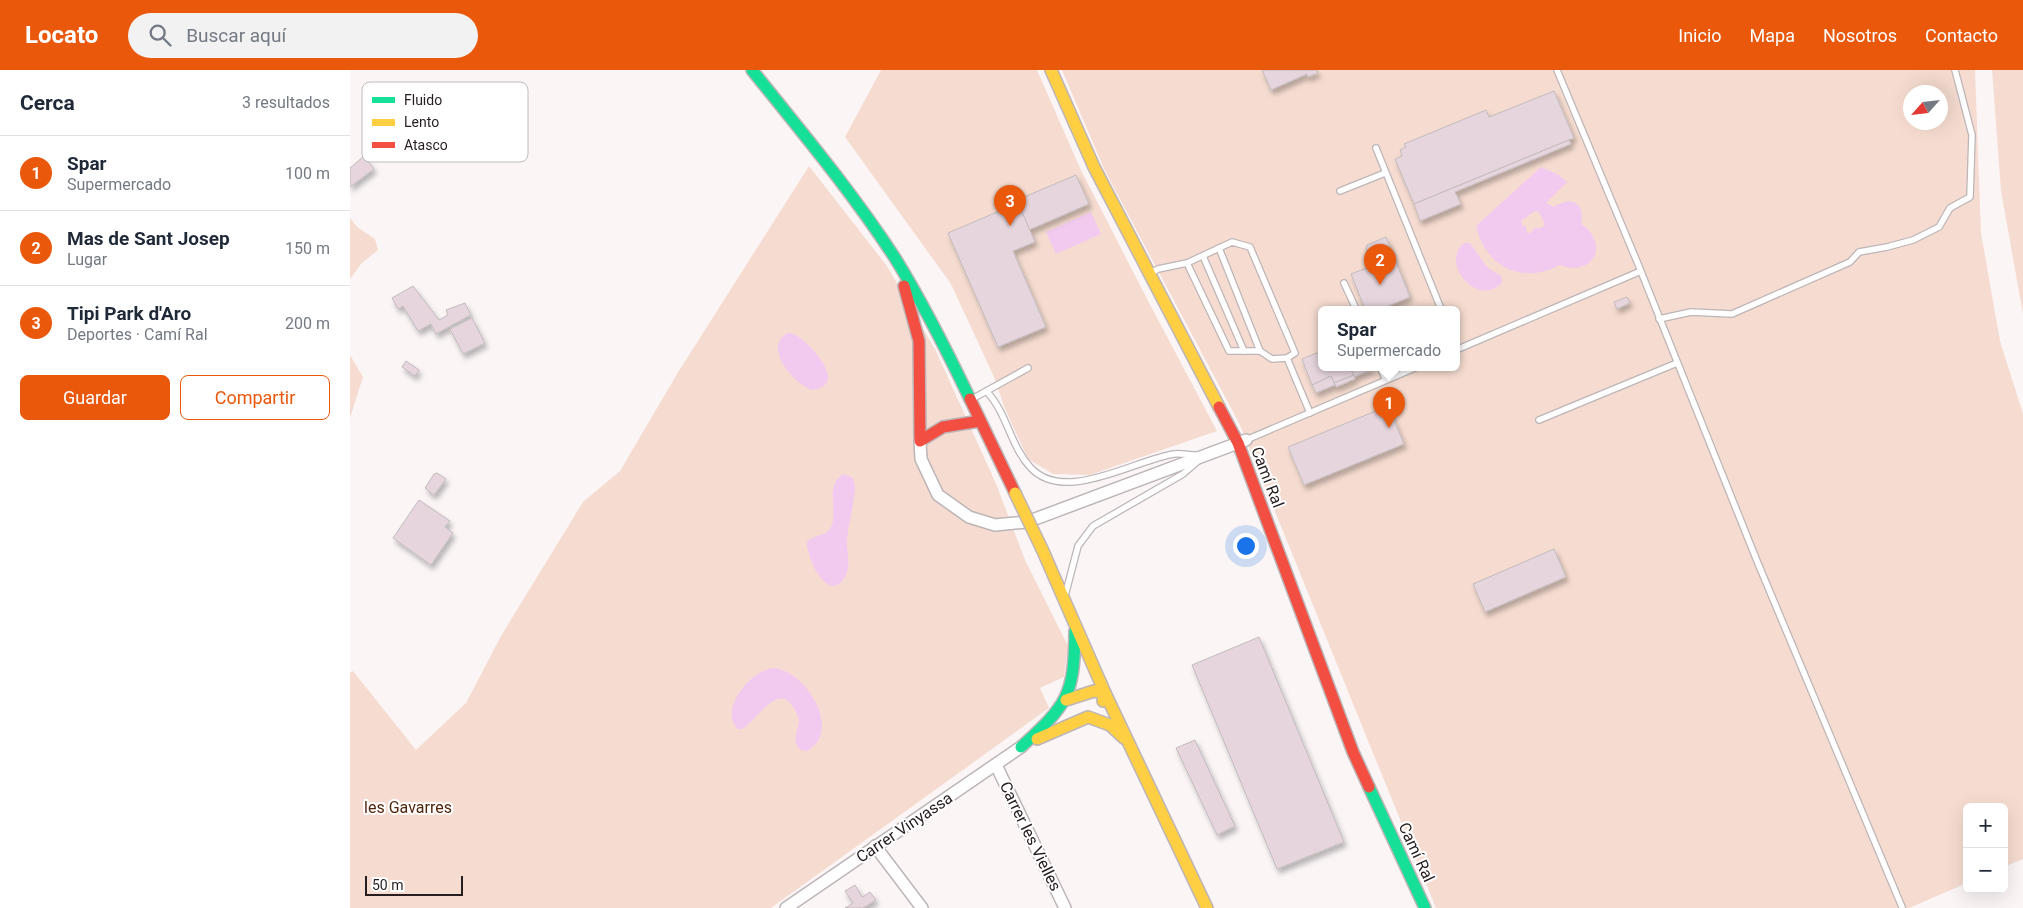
<!DOCTYPE html>
<html lang="es">
<head>
<meta charset="utf-8">
<style>
	:root { --surface:#fff; --page:#f2f2f3; --text:#1f2937; --muted:#747a83; --line:#e0e1e3; --accent:#ea580c }
	body { margin:0; font-family:Roboto,sans-serif; background:var(--page); color:var(--text) }
	.controls { position:absolute; right:15px; bottom:15px; display:grid; overflow:hidden; border-radius:8px; box-shadow:0 5px 20px #0002 }
	.controls button { width:45px; height:45px; display:grid; place-items:center; padding:0; border:0; border-bottom:1px solid var(--line); background:var(--surface); color:var(--text); font:25px sans-serif }
	.compass { position:absolute; left:1553px; top:15px; width:45px; height:45px; border-radius:50%; background:var(--surface); box-shadow:0 5px 20px #0002; rotate:243deg }
	.scale { position:absolute; left:15px; bottom:12px; width:98px; box-sizing:border-box; padding-left:5px; border:2px solid #271d1e; border-top:0; font-size:14px; line-height:18px; white-space:nowrap; color:#271d1e; -webkit-text-stroke:4px #fff; paint-order:stroke }
	.you { position:absolute; left:895px; top:475px; width:18px; height:18px; margin:-12px; border:4px solid #fff; border-radius:50%; background:#1a73e8; box-shadow:0 0 0 8px #1a73e833 }
	.badge { display:grid; place-items:center; width:32px; height:32px; border-radius:50%; background:var(--accent); color:#fff; font-size:16px; font-weight:700 }
	.pin { position:absolute; translate:-50% -41px; filter:drop-shadow(0 1px 2px #0008) }
	.pin::after { content:''; position:absolute; top:26px; width:18px; height:15px; background:inherit; clip-path:polygon(0 0,100% 0,50% 100%) }
	.popup { position:absolute; left:968px; top:236px; width:142px; height:65px; box-sizing:border-box; display:grid; place-content:center; border-radius:8px; background:var(--surface); filter:drop-shadow(0 1px 4px #0005); font-size:16px; white-space:nowrap; color:var(--muted) }
	.popup b { font-size:19px; color:var(--text) }
	.popup::after { content:''; position:absolute; left:50%; top:100%; margin-left:-10px; border:10px solid transparent; border-top-color:var(--surface) }
	.list { margin:0; padding:0; list-style:none }
	h2 { display:flex; justify-content:space-between; align-items:center; height:65px; margin:0; padding:0 20px; font-size:21px }
	h2 small { font-size:16px; font-weight:400; color:var(--muted) }
	.list li { display:grid; grid-template-columns:32px 1fr auto; gap:15px; align-items:center; box-sizing:border-box; height:75px; padding:0 20px; border-top:1px solid var(--line) }
	.list b { display:block; font-size:19px; white-space:nowrap }
	.list p { margin:0; font-size:16px; white-space:nowrap; color:var(--muted) }
	.list em { font-size:16px; font-style:normal; color:var(--muted) }
	.actions { display:flex; gap:10px; padding:15px 20px }
	.actions a { flex:1; padding:11px 0; border:1px solid var(--accent); border-radius:8px; text-align:center; font-size:18px; color:var(--accent) }
	.actions .main { background:var(--accent); color:#fff }
	.icon { flex:none; width:28px; height:28px; fill:none; stroke:currentColor; stroke-width:2; stroke-linecap:round; stroke-linejoin:round }
	.map { position:relative; flex:none; width:1673px; height:838px; overflow:hidden }
	header { display:flex; align-items:center; gap:30px; box-sizing:border-box; height:70px; padding:0 25px; background:var(--accent); color:#fff }
	header strong { font-size:24px }
	nav { display:flex; gap:28px; margin-inline-start:auto; font-size:18px }
	.search { width:350px; height:45px; background:var(--page); display:flex; align-items:center; gap:12px; box-sizing:border-box; padding:0 18px; border-radius:28px; color:var(--muted); font-size:19px }
	main { display:flex }
	aside { flex:1; background:var(--surface) }
	.map>svg:first-child { display:block }
</style>
</head>
<body>
<header>
<strong>Locato</strong>
<div class="search"><svg class="icon" aria-label="search" viewBox="0 0 24 24"><circle cx="10" cy="10" r="6"/><path d="M15 15l6 6"/></svg>Buscar aquí</div>
<nav><a>Inicio</a><a>Mapa</a><a>Nosotros</a><a>Contacto</a></nav>
</header>
<main>
<aside>
<h2>Cerca<small>3 resultados</small></h2>
<ul class="list">
<li><span class="badge">1</span><div><b>Spar</b><p>Supermercado</p></div><em>100 m</em></li>
<li><span class="badge">2</span><div><b>Mas de Sant Josep</b><p>Lugar</p></div><em>150 m</em></li>
<li><span class="badge">3</span><div><b>Tipi Park d'Aro</b><p>Deportes · Camí Ral</p></div><em>200 m</em></li>
</ul>
<div class="actions"><a class="main">Guardar</a><a>Compartir</a></div>
</aside>
<div class="map">
<svg width="1673" height="838" viewBox="0 0 1673 838">
	<defs>
		<filter id="shadow"><feDropShadow dx="2.5" dy="4.5" stdDeviation="2.5" flood-color="#0004"/></filter>
	</defs>
	<rect width="100%" height="100%" fill="#fbf5f6"/>
	<g fill="#f6dcd0" fill-rule="evenodd">
		<path d="M531,0H687L730,98L796,227L867,361L740,405L703,404L678,389L655,339L644,307L601,214L495,67Z"/>
		<path d="M712,0H1625L1631,163L1650,271L1673,344V789L1654,797V737H1617V813L1559,838H1086L889,353L755,101ZM1560,22H1590V52H1560ZM972,239H1106V297H972Z"/>
		<path d="M1642,0H1673V244L1651,121Z"/>
		<path d="M459,96L537,196L586,281L647,416L675,490L718,576L714,607L690,618L699,638L421,838H0V603L3,601L66,680L116,633L151,566L233,432L270,401L327,304Z"/>
		<path d="M0,148L7,157L25,169L28,180L11,194L0,209Z"/>
		<path d="M0,285L13,307L0,348Z"/>
	</g>
	<g fill="#f2caf0" fill-rule="evenodd">
		<path d="M1191,97L1209,105L1217,112L1196,133L1204,137C1221,125 1236,133 1231,154C1261,174 1242,208 1210,195C1172,215 1136,198 1126,156ZM1185,141L1189,142L1195,155L1191,158H1185L1180,163H1177L1176,156H1173L1171,151Z"/>
		<path d="M741,142L751,164L706,184L696,162Z"/>
		<path d="M1114,173H1120L1137,197L1152,207V212C1132,239 1088,196 1114,173Z"/>
		<path d="M438,263C451,262 481,296 478,309C477,316 469,319 463,320C445,316 411,277 438,263Z"/>
		<path d="M493,404L502,407C504,411 505,414 505,418C504,438 497,456 497,476C498,487 501,500 493,510C476,532 456,486 457,472C463,464 475,467 480,459C490,441 473,418 493,404Z"/>
		<path d="M423,598C455,599 494,661 457,681L450,680C441,669 448,663 449,651C449,646 442,634 438,631C424,619 403,654 392,659H388C368,640 401,600 423,598Z"/>
	</g>
	<g fill="#e6d5dd" stroke="#c2bbbd" filter="url(#shadow)">
		<path d="M912,0H967L968,3L958,7L957,4L921,20Z"/>
		<path d="M1204,21L1224,68L1064,134L1045,89L1052,86L1050,80L1056,77L1054,74L1136,40L1139,47Z"/>
		<path d="M1219,70L1221,74L1105,122L1111,134L1070,151L1064,134Z"/>
		<path d="M14,86L24,99L0,117V98Z"/>
		<path d="M726,105L739,134L679,160L667,130Z"/>
		<path d="M668,133L685,172L663,181L696,257L648,277L598,163Z"/>
		<path d="M1036,167L1041,179L1024,186L1018,184L1016,179L1017,175Z"/>
		<path d="M1041,179L1044,187L1038,189L1035,181Z"/>
		<path d="M1044,187L1060,227L1031,239H1015L1001,204Z"/>
		<path d="M63,216L89,250L98,245L96,240L115,233L121,245L86,264L81,254L68,261L53,236L48,239L42,228Z"/>
		<path d="M1277,227L1280,233L1267,239L1264,232Z"/>
		<path d="M122,248L135,273L113,284L100,259Z"/>
		<path d="M972,281V297H1005L1001,299L1004,305L984,313L981,306L962,315L952,289Z"/>
		<path d="M56,291L69,300L65,306L52,297Z"/>
		<path d="M1005,297H1022L1023,299L1004,307L1001,299Z"/>
		<path d="M1004,305L1005,309L986,317L984,313Z"/>
		<path d="M981,306L985,315L966,323L962,315Z"/>
		<path d="M1038,336L1054,374L954,415L938,377Z"/>
		<path d="M87,403L96,409L84,425L75,418L84,404Z"/>
		<path d="M69,430L100,451L95,457L103,463L81,495L43,468Z"/>
		<path d="M1204,479L1216,507L1135,542L1123,514Z"/>
		<path d="M909,567L994,772L927,799L842,595Z"/>
		<path d="M845,670L885,756L867,765L826,678Z"/>
		<path d="M505,815L512,827L520,822L526,830L513,838H495L503,833L495,821Z"/>
	</g>
	<g fill="none" stroke-linecap="round" stroke-linejoin="round">
		<defs>
			<g id="lane">
				<path d="M1207,0L1288,194L1407,491L1552,837"/>
				<path d="M1026,78L1091,239"/>
				<path d="M990,121L1035,103"/>
				<path d="M869,178L910,281"/>
				<path d="M853,186L894,281"/>
				<path d="M837,193L879,281H910L922,289L937,288"/>
				<path d="M801,203L808,199L837,193L882,172L900,177L945,283L937,288L960,343"/>
				<path d="M994,213L1006,239"/>
				<path d="M1309,249L1341,242L1382,244L1500,192L1509,182L1537,177L1563,170L1589,157L1600,138L1620,127L1622,65L1605,0"/>
				<path d="M1106,280L1291,201"/>
				<path d="M1030,297L1036,310"/>
				<path d="M637,322C657,343 660,375 680,397C714,435 784,390 824,384C831,383 840,385 847,385"/>
				<path d="M622,329L678,298"/>
				<path d="M1189,350L1327,293"/>
				<path d="M896,370L1067,297"/>
				<path d="M716,522L728,476L743,456L833,404L847,392"/>
			</g>
			<g id="street">
				<path d="M570,371L571,389L588,425L619,447L645,455L677,452L896,370"/>
				<path d="M646,695L715,838"/>
				<path d="M525,776L572,838"/>
				<path d="M436,838L671,677"/>
			</g>
			<g id="fast">
				<path d="M402,0C451,61 502,122 545,188C573,233 597,281 620,329"/>
				<path d="M671,677C718,634 724,626 725,561"/>
				<path d="M1019,717L1075,838"/>
			</g>
			<g id="slow">
				<path d="M701,0L744,97L869,337"/>
				<path d="M692,479L755,623L857,838"/>
				<path d="M716,630L744,621L755,623L753,631"/>
				<path d="M687,669L738,647L760,655L774,668"/>
			</g>
			<g id="jam">
				<path d="M554,216L569,271L570,371L593,357L630,351"/>
				<path d="M620,329L665,423"/>
				<path d="M869,337L888,373L1003,682L1019,717"/>
			</g>
		</defs>
		<use href="#lane" stroke="#bdb5b7" stroke-width="8"/>
		<use href="#street" stroke="#bdb5b7" stroke-width="14"/>
		<use href="#fast" stroke="#bdb5b7" stroke-width="14"/>
		<use href="#slow" stroke="#bdb5b7" stroke-width="14"/>
		<use href="#jam" stroke="#bdb5b7" stroke-width="14"/>
		<use href="#lane" stroke="#fefefe" stroke-width="5.5"/>
		<use href="#street" stroke="#fefefe" stroke-width="11"/>
		<use href="#fast" stroke="#16e098" stroke-width="11"/>
		<use href="#slow" stroke="#ffcf43" stroke-width="11"/>
		<use href="#jam" stroke="#f24e42" stroke-width="11"/>
		<defs>
			<path id="slow-bridge" d="M665,423L692,479"/>
		</defs>
		<use href="#slow-bridge" stroke="#bdb5b7" stroke-width="14" stroke-linecap="butt"/>
		<use href="#slow-bridge" stroke="#ffcf43" stroke-width="11"/>
	</g>
	<g text-anchor="middle" stroke-width="4" stroke-linejoin="round" paint-order="stroke">
		<g font-size="16" fill="#271d1e" stroke="#fff">
			<text transform="translate(918 407) rotate(69)" y="6">Camí Ral</text>
			<text transform="translate(554 757) rotate(-34)" y="6">Carrer Vinyassa</text>
			<text transform="translate(681 766) rotate(64)" y="6">Carrer les Vielles</text>
			<text transform="translate(1067 782) rotate(65)" y="6">Camí Ral</text>
		</g>
		<g font-size="16" fill="#51260c" stroke="#fff">
			<text x="58" y="743">les Gavarres</text>
		</g>
	</g>
	<rect x="12" y="12" width="166" height="80" rx="8" fill="#fff" stroke="#bebbbc" stroke-width="1"/>
	<rect x="22" y="27" width="23" height="6" fill="#16e098"/>
	<rect x="22" y="49" width="23" height="7" fill="#ffcf43"/>
	<rect x="22" y="72" width="23" height="6" fill="#f24e42"/>
	<g font-size="14" fill="#271d1e">
		<text x="54" y="35">Fluido</text>
		<text x="54" y="57">Lento</text>
		<text x="54" y="80">Atasco</text>
	</g>
</svg>
<div class="controls">
<button>+</button>
<button>−</button>
</div>
<svg class="compass" viewBox="-18 -18 36 36"><path d="M0-13l5 13h-10z" fill="#e53935"/><path d="M0 13l5-13h-10z" fill="#747a83"/></svg>
<div class="scale">50 m</div>
<div class="you"></div>
<div class="pin badge" style="left:1039px;top:358px">1</div>
<div class="popup"><b>Spar</b>Supermercado</div>
<div class="pin badge" style="left:1030px;top:215px">2</div>
<div class="pin badge" style="left:660px;top:156px">3</div>
</div>
</main>
</body>
</html>
